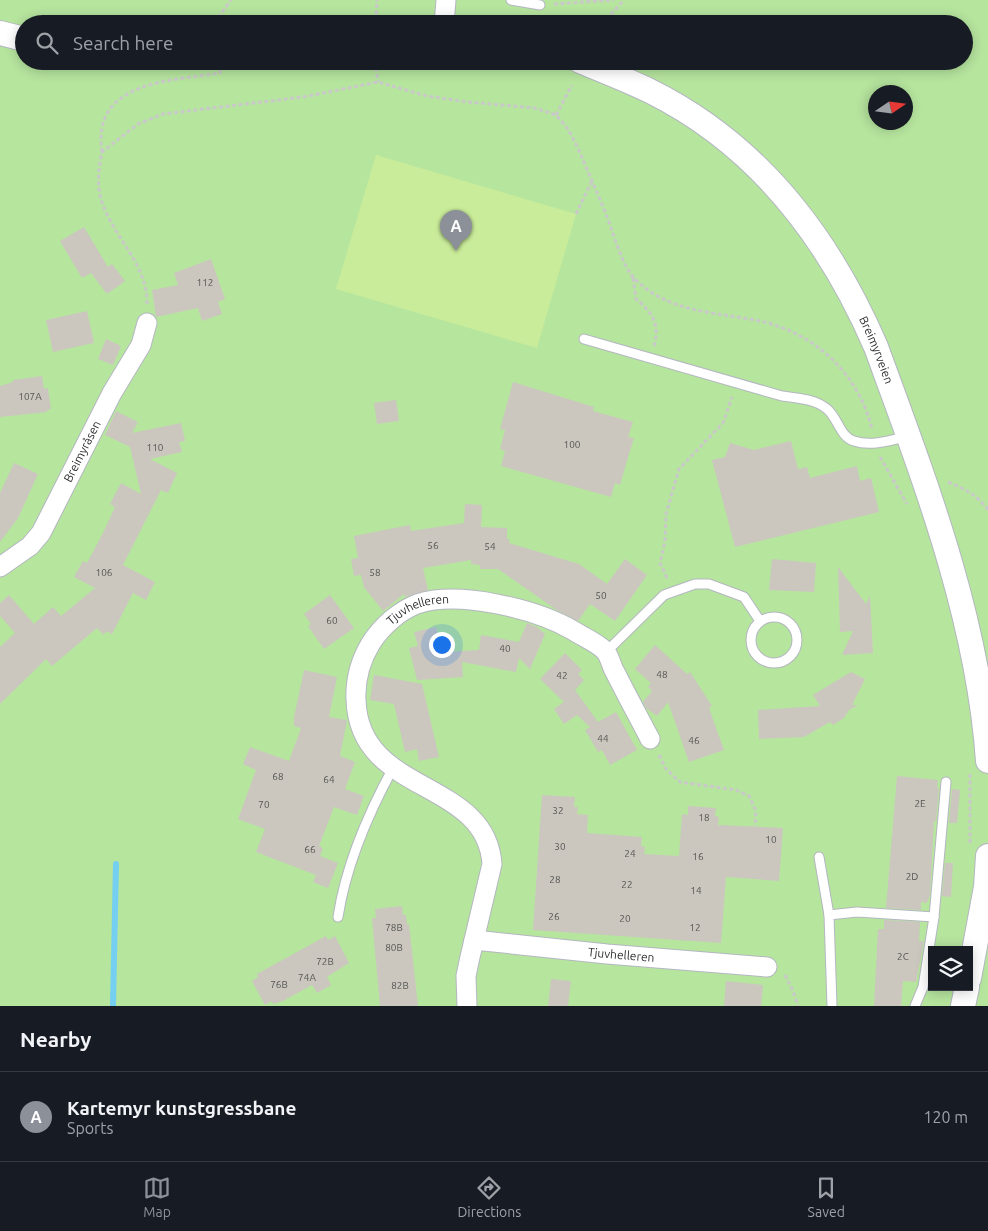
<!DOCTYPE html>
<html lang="en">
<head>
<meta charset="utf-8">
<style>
	:root { --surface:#171b24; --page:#20242c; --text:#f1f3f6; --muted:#9ea1a6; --line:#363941; --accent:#8c9099 }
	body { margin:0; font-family:Ubuntu,sans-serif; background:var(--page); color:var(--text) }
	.controls { position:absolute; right:15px; bottom:15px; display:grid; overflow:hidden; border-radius:0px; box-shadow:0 2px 12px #0003 }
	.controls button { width:45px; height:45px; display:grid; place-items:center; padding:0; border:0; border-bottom:1px solid var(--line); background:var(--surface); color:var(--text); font:25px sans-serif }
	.compass { position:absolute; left:868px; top:85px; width:45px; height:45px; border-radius:50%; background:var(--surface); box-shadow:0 2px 12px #0003; rotate:77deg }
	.you { position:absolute; left:441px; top:644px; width:18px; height:18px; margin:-12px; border:4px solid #fff; border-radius:50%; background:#1a73e8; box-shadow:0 0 0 8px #1a73e833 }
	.badge { display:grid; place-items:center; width:32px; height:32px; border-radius:50%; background:var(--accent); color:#fff; font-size:16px; font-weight:700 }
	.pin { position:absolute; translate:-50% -41px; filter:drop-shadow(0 1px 2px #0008) }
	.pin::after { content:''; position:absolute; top:26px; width:18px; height:15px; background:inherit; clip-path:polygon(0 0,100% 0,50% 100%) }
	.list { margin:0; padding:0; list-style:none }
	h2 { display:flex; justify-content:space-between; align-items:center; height:65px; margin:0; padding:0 20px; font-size:21px }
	h2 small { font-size:16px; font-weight:400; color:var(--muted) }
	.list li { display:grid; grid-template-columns:32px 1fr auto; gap:15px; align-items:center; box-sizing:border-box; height:90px; padding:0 20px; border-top:1px solid var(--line) }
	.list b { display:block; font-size:19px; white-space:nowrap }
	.list p { margin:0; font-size:16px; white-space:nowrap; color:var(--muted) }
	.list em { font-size:16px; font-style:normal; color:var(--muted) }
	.icon { flex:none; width:28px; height:28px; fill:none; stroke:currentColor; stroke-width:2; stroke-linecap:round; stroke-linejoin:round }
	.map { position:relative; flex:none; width:988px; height:1006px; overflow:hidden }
	.search { position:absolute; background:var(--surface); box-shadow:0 2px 12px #0003; left:15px; right:15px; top:15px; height:55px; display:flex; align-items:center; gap:12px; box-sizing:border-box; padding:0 18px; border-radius:28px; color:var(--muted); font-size:19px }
	.sheet { height:155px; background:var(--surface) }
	nav { display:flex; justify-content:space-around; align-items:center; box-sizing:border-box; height:70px; border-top:1px solid var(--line); background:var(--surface); font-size:14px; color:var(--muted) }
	nav a { display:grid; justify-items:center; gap:2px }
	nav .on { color:var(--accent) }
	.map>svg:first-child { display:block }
</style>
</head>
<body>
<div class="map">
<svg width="988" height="1006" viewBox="0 0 988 1006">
	<rect width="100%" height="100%" fill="#efe9e1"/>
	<path fill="#b6e59e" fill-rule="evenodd" d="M0,0H988V1006H0ZM24,24H964V61H24ZM876,92H906V122H876ZM932,950H969V987H932Z"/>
	<path fill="#c9ec9a" d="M376,155L576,214L537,348L336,289Z"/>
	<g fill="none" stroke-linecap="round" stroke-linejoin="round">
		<path stroke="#75cff0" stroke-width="6" d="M113,1006L116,864"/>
	</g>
	<g fill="#cbc7bf">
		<path d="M84,227L108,267L112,264L125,281L107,294L91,273L82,278L60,241Z"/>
		<path d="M211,259L225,299L218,302L222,314L202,321L198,308L156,317L152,290L178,285L174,273Z"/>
		<path d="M87,311L94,343L53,352L46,320Z"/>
		<path d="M106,339L121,346L113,365L98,359Z"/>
		<path d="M42,376L44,389L48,388L51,409L47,410V412L0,417V386L13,382V380Z"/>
		<path d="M513,382L594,407L593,411L633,422L628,437L634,438L629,454L620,485L615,483L611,497L501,466L505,451L500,449L505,430L500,429Z"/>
		<path d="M396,400L399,421L377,424L374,403Z"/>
		<path d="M116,411L138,422L132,433L181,423L185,441L179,442L182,452L150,459L177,473L168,493L161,490L123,565L155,582L146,600L133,593L112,634L106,631L104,635L97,628L52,666L46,659L0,704V647L15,633L0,616V603L9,595L34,624L53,607L61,616L95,588L74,577L83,561L87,563L104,531L115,507L110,504L121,483L141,494L130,447L105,435Z"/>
		<path d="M791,441L798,469L807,467L810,478L857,466L860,481L871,478L879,512L735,547L712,460L725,457L730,443L754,450Z"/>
		<path d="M14,463L38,474L18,518L0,542V493Z"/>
		<path d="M465,504L482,505L481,527L507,528V539H509V543L579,564L607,584L625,559L647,575L615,621L590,604L578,621L558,611L498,569H480V565L471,564V560L423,568L428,590L405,597L404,594L383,611L364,587L361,575L354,576L351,559L358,558L354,536L410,525L411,531L464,523Z"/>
		<path d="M772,559L816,563L814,592L769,590Z"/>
		<path d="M838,567L866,604L870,596L873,653L842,655L853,631L840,632Z"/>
		<path d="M330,595L354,628L324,649L308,626L311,624L304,614Z"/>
		<path d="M527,623L537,627L545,634L530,669L519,658L516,672L462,662L463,677L417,680L409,648L418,646L414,632L436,627L438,634L441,633L446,652L479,650L481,635L519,642Z"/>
		<path d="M655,645L687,674L690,672L712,706L709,708L724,750L689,762L668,702L657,716L646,708L643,702L652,691L648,687L651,683L635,669Z"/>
		<path d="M565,653L582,670L578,674L584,680L575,690L598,722L616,712L637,750L610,765L602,750L598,752L585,730L590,727L577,715L564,724L554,709L564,702L540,679Z"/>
		<path d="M304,670L337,677L329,717L347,720L340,756L355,762L345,789L364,796L357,815L334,807L319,846L323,848L320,856L338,863L328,888L313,882L316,875L256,852L265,829L238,819L256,770L243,764L250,747L289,761L301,728L294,726V717Z"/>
		<path d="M851,672L865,679L852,705H858L849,710L844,718L833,725L830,722L804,737L759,739L758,710L820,706L813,695Z"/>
		<path d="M374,675L422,684L439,757L419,761L417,749L405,752L394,704L370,700Z"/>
		<path d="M897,776L938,780L937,788H939L936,821H934L930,895L927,903L921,902V910L886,908Z"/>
		<path d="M952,789L960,790L957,823H949Z"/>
		<path d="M542,795L575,797L574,807H578L577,814L588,815L587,833L642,837L641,846L645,847L644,854L679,856L682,814L688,815V806L716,808L715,816L719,817L718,825L783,828L779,881L726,877L721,943L533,930Z"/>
		<path d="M945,863H953L951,897L942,896Z"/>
		<path d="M402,906L403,915H406L407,924H409L418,1006H380L372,918H376L375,909Z"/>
		<path d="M884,920L920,922L919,941H924L916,982L903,981L901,1006H874L878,929H884Z"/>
		<path d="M326,936L328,940L335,936L349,963L327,977L331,985L317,993L312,985L283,1001L273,1004L272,1001L265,1005L252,981L258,977L257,974Z"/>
		<path d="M551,979L571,981L568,1006H548Z"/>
		<path d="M726,981L763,985L761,1006H724Z"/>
	</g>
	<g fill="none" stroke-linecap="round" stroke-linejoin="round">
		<defs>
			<g id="service">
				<path d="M511,0L540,5"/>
				<path d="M584,339L782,396C797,398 815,399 827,409C838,418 840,437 854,441C871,447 892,440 908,436"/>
				<circle cx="774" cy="640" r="23"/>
				<path d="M606,652L664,595L695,584H709L744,597L760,621"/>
				<path d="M819,857L829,915"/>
				<path d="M338,917C346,864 368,814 393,768"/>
				<path d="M934,917L946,782"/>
				<path d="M832,1006L829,915L857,912L934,917L923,987L915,1006"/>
			</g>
			<g id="minor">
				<path d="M444,24L446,0"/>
				<path id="s1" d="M0,567L30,546L41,533L112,393L141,345L147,323"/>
				<path id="s2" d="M474,940L607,954L767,967"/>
				<path id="s3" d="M467,1006L466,976L470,957L492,864C486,778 359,796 356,700C355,678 360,661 371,643C382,626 399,611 417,604C459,590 536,609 574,631C583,637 598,643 605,651C610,656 611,666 615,672C626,694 638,716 650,739"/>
			</g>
			<g id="tertiary">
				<path d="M0,33L24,39"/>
				<path id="s4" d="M580,61C604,71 627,80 650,91C759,145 829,238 876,347C925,481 978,618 988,761"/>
				<path d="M969,978L986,887L988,856"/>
				<path d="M963,1006L967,987"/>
			</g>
		</defs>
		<use href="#service" stroke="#b4b7c1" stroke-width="11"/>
		<use href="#minor" stroke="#b4b7c1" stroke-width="21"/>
		<use href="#tertiary" stroke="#b4b7c1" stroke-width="26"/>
		<g stroke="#c9c9c9" stroke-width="3" stroke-dasharray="4 2.5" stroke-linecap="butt">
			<path d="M554,4L614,0"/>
			<path d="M220,15L221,24"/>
			<path d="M35,18L61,24"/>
			<path d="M376,21L377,0"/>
			<path d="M207,24L220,15L231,0"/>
			<path d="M602,24L624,0"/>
			<path d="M375,61L378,82"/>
			<path d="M556,115L572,85"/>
			<path d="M102,152C91,81 170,81 220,73L222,61"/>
			<path d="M576,214L592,181"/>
			<path d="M633,278L636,299C653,313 660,324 654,346"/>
			<path d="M147,304C148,262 109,234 100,195C97,180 99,166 102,152L138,124L163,114L303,97L378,82L427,96L468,102L535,108L556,115L568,129L578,148C587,170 597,192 606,214C613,231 622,267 635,279C668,312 712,312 755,320C813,331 858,372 872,429"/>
			<path d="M880,457L907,504"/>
			<path d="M948,482C965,489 977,495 988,510"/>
			<path d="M667,578L660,563L665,541L666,514L679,469L723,423L732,397"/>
			<path d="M659,755L666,769L680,782L736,790L749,796L756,811L755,826"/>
			<path d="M970,843V774"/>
			<path d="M785,975L793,991L798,1006"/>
		</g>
		<use href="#service" stroke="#fff" stroke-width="9"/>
		<use href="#minor" stroke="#fff" stroke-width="19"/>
		<use href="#tertiary" stroke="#fff" stroke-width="24"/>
	</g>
	<g text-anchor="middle" stroke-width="4" stroke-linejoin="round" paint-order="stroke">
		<g font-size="10" fill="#555452">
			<text x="205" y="286">112</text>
			<text x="30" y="400">107A</text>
			<text x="572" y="448">100</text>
			<text x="155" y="451">110</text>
			<text x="433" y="549">56</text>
			<text x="490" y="550">54</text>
			<text x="104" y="576">106</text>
			<text x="375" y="576">58</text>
			<text x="601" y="599">50</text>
			<text x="332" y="624">60</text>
			<text x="505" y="652">40</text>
			<text x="662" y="678">48</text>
			<text x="562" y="679">42</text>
			<text x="603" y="742">44</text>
			<text x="694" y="744">46</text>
			<text x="278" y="780">68</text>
			<text x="329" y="783">64</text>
			<text x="920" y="807">2E</text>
			<text x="264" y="808">70</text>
			<text x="558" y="814">32</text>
			<text x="704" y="821">18</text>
			<text x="771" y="843">10</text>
			<text x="560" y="850">30</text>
			<text x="310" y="853">66</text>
			<text x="630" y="857">24</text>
			<text x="698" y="860">16</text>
			<text x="912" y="880">2D</text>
			<text x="555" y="883">28</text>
			<text x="627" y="888">22</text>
			<text x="696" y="894">14</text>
			<text x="554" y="920">26</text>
			<text x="625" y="922">20</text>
			<text x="394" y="931">78B</text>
			<text x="695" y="931">12</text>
			<text x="394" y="951">80B</text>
			<text x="903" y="960">2C</text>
			<text x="325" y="965">72B</text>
			<text x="307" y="981">74A</text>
			<text x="279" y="988">76B</text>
			<text x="400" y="989">82B</text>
		</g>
		<g font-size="12" fill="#2e2e2e" stroke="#fff">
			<text dy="4" stroke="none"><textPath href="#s4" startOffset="428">Breimyrveien</textPath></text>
			<text dy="4" stroke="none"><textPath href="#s1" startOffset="145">Breimyråsen</textPath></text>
			<text dy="4" stroke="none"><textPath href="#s3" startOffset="490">Tjuvhelleren</textPath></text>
			<text dy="4" stroke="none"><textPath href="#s2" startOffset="148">Tjuvhelleren</textPath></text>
		</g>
	</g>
</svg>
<div class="controls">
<button><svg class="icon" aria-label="layers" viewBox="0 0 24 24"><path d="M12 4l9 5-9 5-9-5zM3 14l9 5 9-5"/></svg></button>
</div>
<svg class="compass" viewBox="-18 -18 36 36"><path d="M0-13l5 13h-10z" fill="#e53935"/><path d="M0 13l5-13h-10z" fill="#9ea1a6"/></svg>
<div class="you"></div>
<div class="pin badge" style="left:456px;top:251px">A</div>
<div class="search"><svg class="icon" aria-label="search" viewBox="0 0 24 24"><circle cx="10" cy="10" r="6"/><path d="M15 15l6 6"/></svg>Search here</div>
</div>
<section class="sheet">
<h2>Nearby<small></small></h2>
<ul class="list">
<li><span class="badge">A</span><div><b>Kartemyr kunstgressbane</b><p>Sports</p></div><em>120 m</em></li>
</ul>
</section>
<nav>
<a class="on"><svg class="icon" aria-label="map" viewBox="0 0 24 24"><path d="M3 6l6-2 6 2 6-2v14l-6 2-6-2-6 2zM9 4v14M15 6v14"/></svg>Map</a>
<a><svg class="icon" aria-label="directions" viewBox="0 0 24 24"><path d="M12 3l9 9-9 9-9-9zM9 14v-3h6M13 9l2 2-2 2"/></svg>Directions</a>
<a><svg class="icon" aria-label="saved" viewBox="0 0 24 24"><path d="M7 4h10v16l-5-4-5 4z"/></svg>Saved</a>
</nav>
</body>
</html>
